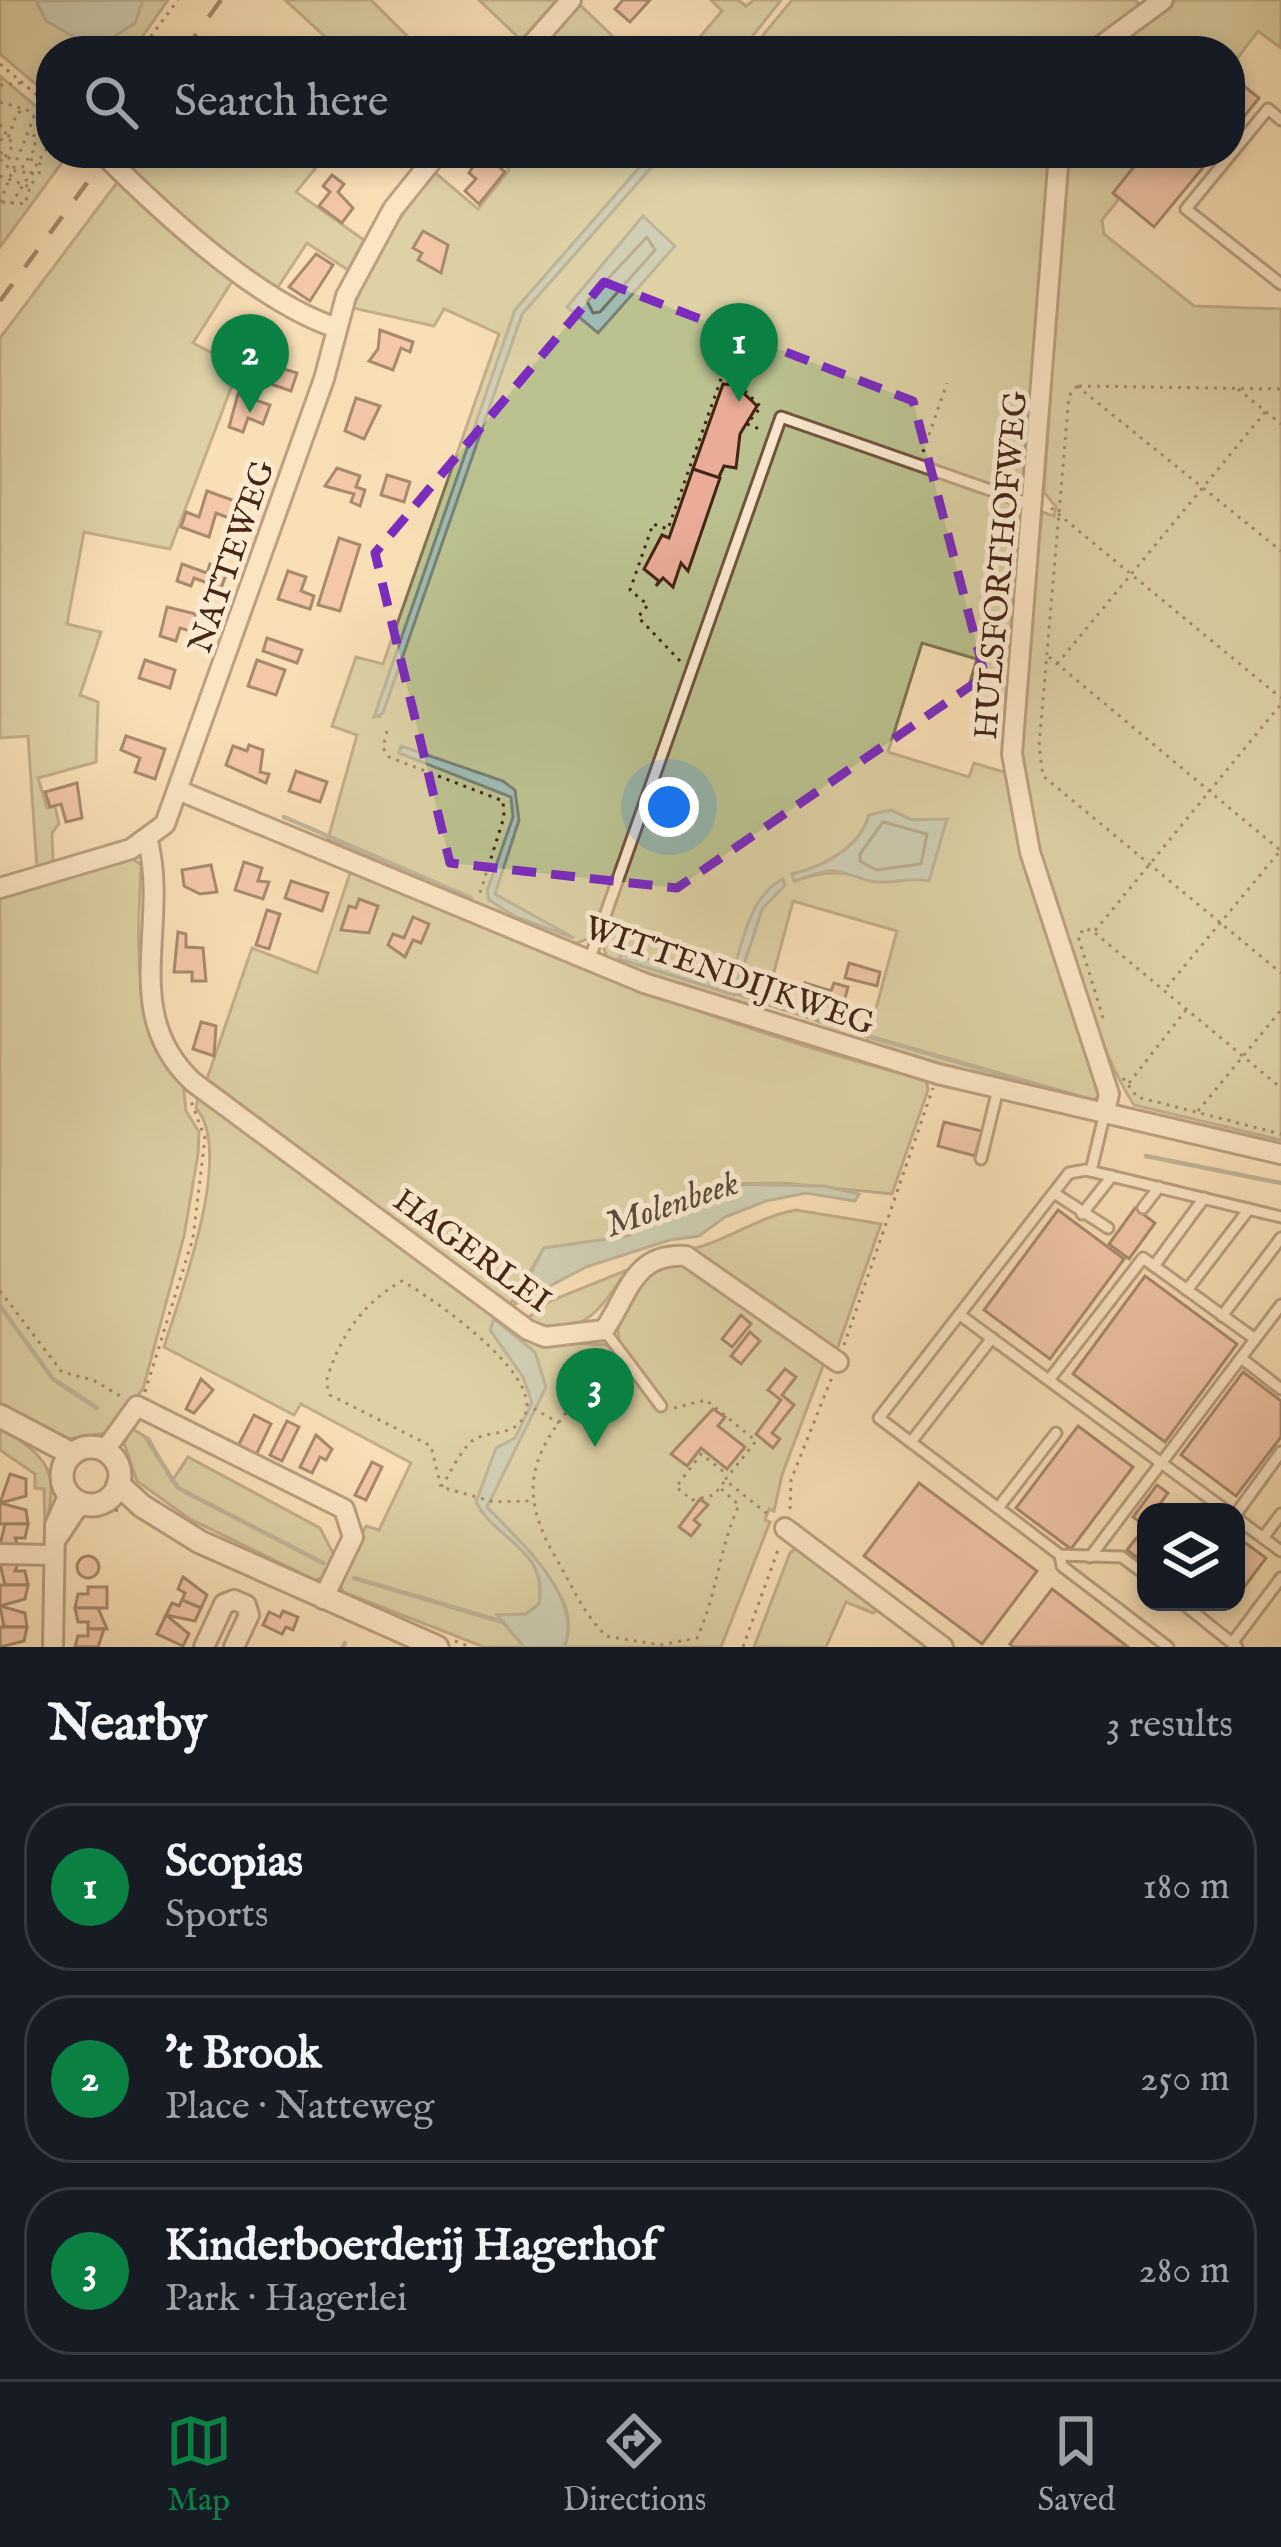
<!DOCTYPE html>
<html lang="en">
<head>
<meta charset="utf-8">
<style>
	:root { --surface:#171b24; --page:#20242c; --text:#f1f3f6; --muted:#9ea1a6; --line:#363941; --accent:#0b8043 }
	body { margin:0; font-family:"IM FELL English",serif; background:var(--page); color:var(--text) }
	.controls { position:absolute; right:36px; bottom:36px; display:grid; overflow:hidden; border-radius:24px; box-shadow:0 6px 18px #0003 }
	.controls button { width:108px; height:108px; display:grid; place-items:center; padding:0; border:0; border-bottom:3px solid var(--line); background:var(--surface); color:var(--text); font:60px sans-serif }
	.you { position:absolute; left:669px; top:807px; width:42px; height:42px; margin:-30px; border:9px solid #fff; border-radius:50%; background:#1a73e8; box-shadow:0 0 0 18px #1a73e833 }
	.badge { display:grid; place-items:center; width:78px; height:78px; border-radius:50%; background:var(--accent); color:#fff; font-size:39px; font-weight:700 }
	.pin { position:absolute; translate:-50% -99px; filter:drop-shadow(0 3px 6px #0008) }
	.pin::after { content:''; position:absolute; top:63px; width:42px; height:36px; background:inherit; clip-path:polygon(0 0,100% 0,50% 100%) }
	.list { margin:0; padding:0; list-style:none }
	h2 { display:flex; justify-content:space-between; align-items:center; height:156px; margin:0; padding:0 48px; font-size:51px }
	h2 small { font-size:39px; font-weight:400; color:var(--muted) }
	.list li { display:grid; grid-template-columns:78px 1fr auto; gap:36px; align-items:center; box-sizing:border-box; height:168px; margin:0 24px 24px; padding:0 24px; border:3px solid var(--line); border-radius:48px }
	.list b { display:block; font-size:45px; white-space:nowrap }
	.list p { margin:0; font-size:39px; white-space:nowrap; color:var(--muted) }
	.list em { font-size:39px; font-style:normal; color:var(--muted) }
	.icon { flex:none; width:66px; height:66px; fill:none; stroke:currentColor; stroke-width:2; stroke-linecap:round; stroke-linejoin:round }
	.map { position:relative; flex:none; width:1281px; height:1647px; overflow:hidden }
	.search { position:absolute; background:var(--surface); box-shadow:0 6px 18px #0003; left:36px; right:36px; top:36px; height:132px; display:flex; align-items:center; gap:30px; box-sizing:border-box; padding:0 42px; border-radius:48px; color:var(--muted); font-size:45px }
	.sheet { height:732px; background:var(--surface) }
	nav { display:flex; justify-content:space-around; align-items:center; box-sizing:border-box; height:168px; border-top:3px solid var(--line); background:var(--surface); font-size:33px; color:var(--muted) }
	nav a { display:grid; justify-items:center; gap:6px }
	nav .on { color:var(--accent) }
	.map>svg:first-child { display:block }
</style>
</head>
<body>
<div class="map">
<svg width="1281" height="1647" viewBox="0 0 1281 1647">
	<rect width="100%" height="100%" fill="#f9dfb6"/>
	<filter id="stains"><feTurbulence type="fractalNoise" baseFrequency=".00167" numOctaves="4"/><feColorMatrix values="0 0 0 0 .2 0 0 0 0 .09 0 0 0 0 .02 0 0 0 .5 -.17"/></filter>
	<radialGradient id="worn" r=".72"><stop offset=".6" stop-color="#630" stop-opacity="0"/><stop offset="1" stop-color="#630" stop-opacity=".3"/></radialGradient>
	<g fill="#bbc290" stroke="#807453" stroke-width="3" fill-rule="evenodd">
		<path d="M0,0H36L135,23L143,0H168L132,51H51V97L0,54Z"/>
		<path d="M285,0H371L422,51H341Z"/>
		<path d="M479,0H557L521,40Z"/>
		<path d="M711,0H738L746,6L754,0H781L741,51H688L722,11Z"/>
		<path d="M792,0H1134L1141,5L1086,51H750Z"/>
		<path d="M1171,0H1281V48L1258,31L1230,68V51H1103Z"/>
		<path d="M576,1L628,51H531Z"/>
		<path d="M0,76L51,119V153H69L0,247Z"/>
		<path d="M139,153H328L296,192L364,240L348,270L307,243L276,290L225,255L127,169Z"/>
		<path d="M494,153H652L515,310L379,718L522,314L664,153H1054L1030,487L1023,496L1015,494L1014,503L1026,511L1007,698L970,682L977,659L922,643L888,752L969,777L974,763L1007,773L1023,856L1099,1095L1092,1103L866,1045L897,931L793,901L763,1013L608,960L602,943L606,931L593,926L590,938L571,945L328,839L357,735L332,726L356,657L383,664L499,334L444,309L434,326L353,308L376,253L433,171L478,209L509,170ZM891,810L912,820H947L910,876C861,884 847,862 795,881L793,874C824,866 860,847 869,815ZM782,879L762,909L734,995L619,958L625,952L729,986L755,907Z"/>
		<path d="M1066,153H1145L1113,193L1119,199L1102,220L1104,234L1194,306L1281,309V1140L1134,1105C1090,1038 1023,830 1021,750C1019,672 1034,590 1042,512L1054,516L1056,507L1044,492Z"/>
		<path d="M119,180L236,275L193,343L239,367L170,549L84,532L67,624L101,632L80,695L98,702L96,762L38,778L47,808L55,806L59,824L52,833L53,863L37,868L28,736L0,738V338Z"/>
		<path d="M129,856L141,865C138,936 129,1029 183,1084L186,1111L199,1132L198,1154L184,1236L143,1389L105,1433L59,1441L0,1403V895Z"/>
		<path d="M352,867C538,955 726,1029 926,1080L928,1090L892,1194L784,1183L720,1184L628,1237L544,1248L510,1305L207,1079L252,948L317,973Z"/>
		<path d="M199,1093L558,1342L608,1345L619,1337C610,1293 645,1267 683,1265L824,1363L782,1475L774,1511L769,1509L765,1520L770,1522L721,1647H564C589,1587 504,1548 486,1503L481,1511C512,1532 547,1564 539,1604L526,1614L499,1615L524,1647H484L343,1592L338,1582L366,1526L379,1530L411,1463L301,1404L294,1415L164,1347C180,1295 235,1152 196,1108Z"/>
		<path d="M796,1210L881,1224L836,1352L711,1261L687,1250C727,1242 756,1217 796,1210Z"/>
		<path d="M627,1270C596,1316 583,1338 524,1321L550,1301Z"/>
		<path d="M0,1427C48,1458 60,1469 45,1528L44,1489L35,1488V1474L0,1450Z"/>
		<path d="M131,1428L149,1439L172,1481L188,1457L320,1528L334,1555L324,1577L315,1580L190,1519L137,1481L124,1443Z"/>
		<path d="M799,1546L879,1609L873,1613L846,1602L826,1647H754L790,1553Z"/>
	</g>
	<g fill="#9ebcb3" stroke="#7a8074" stroke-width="3">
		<path d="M143,0L135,23L96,49L46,21L36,1Z"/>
		<path d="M652,153H664L522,314L383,713L374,717L515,310Z"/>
		<path d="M643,216L675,246L598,333L567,307Z"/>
		<path d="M401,746L503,781L515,790L519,820L495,894L574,938L516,917L489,900L487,891L513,817L511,797L399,753Z"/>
		<path d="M891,810L912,820L947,819L929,881C909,876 888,886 870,881C830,869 836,866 794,881L792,874C823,867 860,848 869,815Z"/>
		<path d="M783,879L785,885L762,909L734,995L619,959L624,951L729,985C741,951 747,897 783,879Z"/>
		<path d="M720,1184L824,1186L859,1194L855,1201L806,1193L766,1201L725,1217L699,1236L670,1240L586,1267L514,1305L544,1248L628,1236Z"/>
		<path d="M494,1319L535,1352L546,1387L487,1507C516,1538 585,1597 564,1647H524L497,1615L526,1614L539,1604C550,1551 495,1540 476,1502L496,1448L515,1438L532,1403L523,1377L490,1330Z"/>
	</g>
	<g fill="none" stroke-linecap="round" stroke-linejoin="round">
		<g stroke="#727064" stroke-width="3">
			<path d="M647,237L655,250L600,312L593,313L587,301Z"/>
			<path d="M883,822L927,834L921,864L876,870L860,861V854Z"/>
		</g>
		<g stroke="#7a8074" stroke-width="4.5">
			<path d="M284,817L471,898"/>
			<path d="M730,991L840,1028"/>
			<path d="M853,1032L1074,1095"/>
			<path d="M1146,1156L1281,1183"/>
			<path d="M0,1306L53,1379L97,1408"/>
			<path d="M146,1438L178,1488L323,1563"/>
			<path d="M354,1578L503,1622"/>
			<path d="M343,1647L345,1643"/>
		</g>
	</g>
	<g fill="#eaac97" stroke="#452516" stroke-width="3">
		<path d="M623,0H650L630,22L615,9Z"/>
		<path d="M1230,75L1259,98L1230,134Z"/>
		<path d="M482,153H499L492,161L505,172L479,204L465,191L476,179L469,173Z"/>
		<path d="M1145,153H1215L1154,227L1113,193Z"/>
		<path d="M332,175L344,184L338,192L353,208L342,223L319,206L330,192L323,186Z"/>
		<path d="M423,231L448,245L441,273L418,260L422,253L413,248Z"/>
		<path d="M316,254L333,265L310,301L289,287Z"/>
		<path d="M380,330L413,342L410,352L401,348L393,370L369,361L378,349Z"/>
		<path d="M257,350L274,356L268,373L278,377L281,368L297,373L291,391L248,376Z"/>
		<path d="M723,384L735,385L757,406L740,434L736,468L724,466L718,479L693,469Z"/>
		<path d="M238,394L270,405L263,424L248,418L243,432L229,427Z"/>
		<path d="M356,398L380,406L364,439L345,431Z"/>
		<path d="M337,468L360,476L356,487L365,490L360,506L351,502L354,494L325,486Z"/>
		<path d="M693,469L720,478L688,571L681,563L673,587L663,578L656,586L659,581L644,569L662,535L669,538Z"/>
		<path d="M387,475L410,482L404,502L381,495Z"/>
		<path d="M207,491L235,501L229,518L216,513L209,537L181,527L186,512L199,517Z"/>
		<path d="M339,538L360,545L340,611L318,605Z"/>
		<path d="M182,564L207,573L210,564L228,570L221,588L194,578L191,586L177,581Z"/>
		<path d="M288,571L306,577L301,591L314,596L310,609L278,599Z"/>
		<path d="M167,607L196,614L190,631L180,628L176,641L160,636Z"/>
		<path d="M267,638L302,650L297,663L263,651Z"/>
		<path d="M145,660L175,670L170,688L139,678Z"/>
		<path d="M257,660L285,670L276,695L248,686Z"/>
		<path d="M126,736L165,749L155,779L135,772L140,758L121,750Z"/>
		<path d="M249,745L263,750L260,772L269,774L266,783L226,765L233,746L247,751Z"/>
		<path d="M296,771L327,782L320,802L289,791Z"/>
		<path d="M77,783L82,818L66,822L61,804L50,807L45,792Z"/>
		<path d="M244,862L262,868L258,881L269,882L263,899L235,890Z"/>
		<path d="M211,865L217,892L200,894L184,886L182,870Z"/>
		<path d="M291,881L328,893L322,911L285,898Z"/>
		<path d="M359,899L378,906L369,933L341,930L349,906L356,908Z"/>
		<path d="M267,910L280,914L269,949L256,945Z"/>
		<path d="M413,917L429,924L421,943L413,940L405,957L388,945L393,934L404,938Z"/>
		<path d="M178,932L186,934V947L203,948L206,981H192V972H174Z"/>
		<path d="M849,963L880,972L877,986L845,978Z"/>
		<path d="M805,983L831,991L834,983L848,987L842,1010L800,998Z"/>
		<path d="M201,1022L216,1026L214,1056L193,1049Z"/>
		<path d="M944,1122L982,1131L975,1156L938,1146Z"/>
		<path d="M1135,1208L1155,1223L1129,1259L1109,1244Z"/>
		<path d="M1058,1210L1124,1259L1050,1359L984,1310Z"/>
		<path d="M1145,1276L1237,1344L1165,1442L1073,1374Z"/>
		<path d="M741,1315L751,1324L732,1347L722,1339Z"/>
		<path d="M750,1332L760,1341L741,1364L731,1356Z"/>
		<path d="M785,1369L796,1377L782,1395L794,1405L772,1433L780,1439L773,1448L756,1434L781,1400L768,1390Z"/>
		<path d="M1243,1372L1281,1401V1437L1236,1496L1181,1455Z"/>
		<path d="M201,1379L213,1390L194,1413L186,1409Z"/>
		<path d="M713,1409L725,1417L718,1426L745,1447L727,1469L701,1448L687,1466L671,1454Z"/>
		<path d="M254,1415L271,1424L256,1455L238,1446Z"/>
		<path d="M287,1421L299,1427L282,1461L270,1455Z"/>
		<path d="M1078,1426L1133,1467L1071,1549L1016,1508Z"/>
		<path d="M316,1435L332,1449L326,1460L320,1457L312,1473L300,1467Z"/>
		<path d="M372,1462L382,1467L366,1500L355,1495Z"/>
		<path d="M10,1474L26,1479V1496L0,1503Z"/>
		<path d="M919,1483L1037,1571L982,1644L864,1556Z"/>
		<path d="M1157,1485L1168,1493L1154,1512H1146L1144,1525L1133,1517Z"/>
		<path d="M700,1499L708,1505L694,1520L700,1525L691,1536L679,1527Z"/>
		<path d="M0,1503L26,1510L28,1524H0Z"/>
		<path d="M5,1524H28L25,1538H15L18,1545H0Z"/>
		<path d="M1146,1526V1564L1127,1550Z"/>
		<path d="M1236,1536L1266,1558L1236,1598Z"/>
		<circle cx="88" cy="1567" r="11"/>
		<path d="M0,1564H18L15,1571H25L28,1585H5Z"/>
		<path d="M183,1577L207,1595L201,1608L182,1600L185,1593L178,1589Z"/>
		<path d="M0,1585H28L25,1599L0,1606Z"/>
		<path d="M88,1587H107V1608H75L78,1594H88Z"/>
		<path d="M1052,1589L1128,1647H1013L1010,1644Z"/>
		<path d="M182,1600L201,1608L195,1621L166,1615L172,1603L179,1606Z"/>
		<path d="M0,1606L25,1613L27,1627H4Z"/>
		<path d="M75,1608H98L107,1629H88V1622H78Z"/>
		<path d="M283,1611L298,1617L293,1630L286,1627L282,1634L263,1625L269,1612L280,1617Z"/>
		<path d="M166,1615L189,1634L183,1646L157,1634Z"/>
		<path d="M0,1627H27L24,1641L0,1647Z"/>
		<path d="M88,1629H104L98,1647H75L78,1636H88Z"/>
	</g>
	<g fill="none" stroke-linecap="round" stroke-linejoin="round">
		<defs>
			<g id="service">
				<path d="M1281,120L1268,109L1186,209L1281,284"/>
				<path d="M589,961L781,417L1030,504"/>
				<path d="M981,1159L998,1089"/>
				<path d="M1091,1171L1105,1112"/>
				<path d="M1054,1193L1108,1228"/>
				<path d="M1143,1208L1159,1187"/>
				<path d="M1082,1214L1112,1176"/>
				<path d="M1154,1266L1204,1198"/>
				<path d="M1187,1290L1249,1209"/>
				<path d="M960,1315L1228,1512"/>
				<path d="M1222,1316L1281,1238"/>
				<path d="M604,1330L661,1406"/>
				<path d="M1241,1358L1281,1389"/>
				<path d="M1049,1380L1143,1258L1255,1339"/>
				<path d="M911,1442L992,1338"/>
				<path d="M998,1508L1056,1433"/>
				<path d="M1236,1514L1281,1452"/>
				<path d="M1236,1518L1281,1551"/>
				<path d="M1263,1538L1281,1514"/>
				<path d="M1060,1555L1062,1566L1168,1647"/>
				<path d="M1090,1557L1281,1305"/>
				<path d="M1146,1575L1122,1557L1060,1555L879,1418L1069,1173L1086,1170L1281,1217"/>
				<path d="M1181,1602L1237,1647"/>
				<path d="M1233,1642L1281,1578"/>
			</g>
			<g id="minor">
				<path d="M526,51L571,0"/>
				<path d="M1094,51L1163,0"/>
				<path d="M102,153C161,212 258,303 337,328"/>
				<path d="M1059,153L1012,754L1030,852L1109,1094L1105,1111"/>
				<path d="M180,791L644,983L938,1074L1281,1154"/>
				<path d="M148,841C169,927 119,1013 193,1082L528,1330L545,1337L604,1330C629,1295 632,1253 686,1256L838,1362"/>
				<path d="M0,888L131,849L165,824L324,379L346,296L393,209L438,153"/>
				<path d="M105,1450L137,1406L344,1509L353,1537L323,1599"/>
				<path d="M785,1528L943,1647"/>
				<path d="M57,1538L81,1502"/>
				<path d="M0,1554L54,1555"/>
				<path d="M53,1647L55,1525L69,1494"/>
				<path d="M204,1647L224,1604L234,1600L246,1605L249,1615L234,1647"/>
			</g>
			<g id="tertiary">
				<path d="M0,1416L72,1454"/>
				<circle cx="91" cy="1476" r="29"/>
				<path d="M118,1484L142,1506L200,1542L437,1647"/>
			</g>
		</defs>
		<use href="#service" stroke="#72543e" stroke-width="15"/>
		<use href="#minor" stroke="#72543e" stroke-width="24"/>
		<use href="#tertiary" stroke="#72543e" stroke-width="27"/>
		<g stroke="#452516" stroke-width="3" stroke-dasharray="3 6" stroke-linecap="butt">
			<path d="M140,51L178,0"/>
			<path d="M0,64L51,107"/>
			<path d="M0,85L21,83"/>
			<path d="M0,102L27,110L51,133"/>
			<path d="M0,124L13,145L2,161"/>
			<path d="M0,140L8,138L17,113L25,110"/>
			<path d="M0,152L12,160"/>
			<path d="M0,159L11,170L39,175L40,164L28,158"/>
			<path d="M22,168L36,147L33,137L40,125"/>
			<path d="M0,176L30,187L36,177"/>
			<path d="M0,202L34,117"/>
			<path d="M2,202L25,204L30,187"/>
			<path d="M11,204L51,142"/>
			<path d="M732,378L761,407L747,424L762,430"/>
			<path d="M1077,386L1069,396L1039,746L1043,776L1281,973"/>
			<path d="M1077,386L1281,551"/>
			<path d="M1079,386L1281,389"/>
			<path d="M1238,389L1281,424"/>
			<path d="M923,452L947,383"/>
			<path d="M1051,508L1281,698"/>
			<path d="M1049,657L1281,851"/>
			<path d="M680,661L638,617L648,605L630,590L653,524L668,529L722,376L732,378L755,315"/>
			<path d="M1057,664L1266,411"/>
			<path d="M387,731L383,748L389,757L503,801L504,817L479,896"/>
			<path d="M1095,933L1281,1088"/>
			<path d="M1167,987L1280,851"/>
			<path d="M1103,1018L1078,936L1085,928L1094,932L1281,704"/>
			<path d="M1123,1078L1137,1097L1281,1134"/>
			<path d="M1129,1083L1186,1010"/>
			<path d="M1198,1111L1281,1010"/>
			<path d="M0,1291L62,1372L93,1380L122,1397"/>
			<path d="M844,1345L933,1088"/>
			<path d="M610,1356C556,1431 501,1465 556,1558C572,1586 583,1613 606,1636L660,1645L697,1638C717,1595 719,1548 739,1505L720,1488"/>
			<path d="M145,1392L193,1238L205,1138L191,1101"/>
			<path d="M526,1404L559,1423"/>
			<path d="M674,1408L706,1400L756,1441L725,1480L770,1516"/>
			<circle cx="91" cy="1476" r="38"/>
			<path d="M724,1482L714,1495L692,1500L676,1487L701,1454L728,1475"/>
			<path d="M441,1487L431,1446L330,1395L326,1382C339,1338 362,1303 402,1281C429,1296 566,1388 516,1426C504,1435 483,1432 472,1441C460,1451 450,1474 441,1487L494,1502L530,1501"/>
			<path d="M790,1509L791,1480L832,1377"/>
			<path d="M106,1511L122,1510"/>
			<path d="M455,1641L470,1647"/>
			<path d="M743,1647L779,1547"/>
		</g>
		<use href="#service" stroke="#fbead0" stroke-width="9"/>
		<use href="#minor" stroke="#fbead0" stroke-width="18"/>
		<use href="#tertiary" stroke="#fbead0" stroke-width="21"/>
		<g stroke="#452516" stroke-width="4.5" stroke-dasharray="21 21" stroke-linecap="butt">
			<path d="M184,51L221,0"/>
			<path d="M0,301L109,153"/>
		</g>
	</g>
	<path d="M0 0H1281V1647H0ZM604,282L913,401L985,676L677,888L450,863L375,553Z" fill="#f9dfb6" fill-opacity=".55" fill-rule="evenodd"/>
	<path fill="none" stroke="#7b2cbf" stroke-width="9" stroke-dasharray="24 15" stroke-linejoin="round" d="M604,282L913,401L985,676L677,888L450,863L375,553Z"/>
	<g text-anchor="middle" stroke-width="10" stroke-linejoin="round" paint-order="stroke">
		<g font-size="33" fill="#452516" stroke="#fbead0">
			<text transform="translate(230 556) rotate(-71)" y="12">NATTEWEG</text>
			<text transform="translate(999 565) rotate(-85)" y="12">HULSFORTHOFWEG</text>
			<text transform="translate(730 974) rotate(19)" y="12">WITTENDIJKWEG</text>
			<text transform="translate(473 1249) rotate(36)" y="12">HAGERLEI</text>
		</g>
		<g font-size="36" font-style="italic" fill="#5b4b3d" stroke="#fbead0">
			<text transform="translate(671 1202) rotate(-19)" y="13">Molenbeek</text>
		</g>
	</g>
	<rect width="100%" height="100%" filter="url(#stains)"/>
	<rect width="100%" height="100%" fill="url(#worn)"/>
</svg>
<div class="controls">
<button><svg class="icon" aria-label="layers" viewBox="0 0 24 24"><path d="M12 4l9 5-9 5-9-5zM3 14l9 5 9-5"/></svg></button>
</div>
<div class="you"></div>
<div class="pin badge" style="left:739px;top:402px">1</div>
<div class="pin badge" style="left:250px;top:413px">2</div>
<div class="pin badge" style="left:595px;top:1447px">3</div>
<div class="search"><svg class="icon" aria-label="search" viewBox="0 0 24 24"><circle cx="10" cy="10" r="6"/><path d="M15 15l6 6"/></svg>Search here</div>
</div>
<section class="sheet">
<h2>Nearby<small>3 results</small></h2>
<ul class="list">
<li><span class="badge">1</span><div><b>Scopias</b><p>Sports</p></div><em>180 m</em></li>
<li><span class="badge">2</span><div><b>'t Brook</b><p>Place · Natteweg</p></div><em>250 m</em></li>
<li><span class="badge">3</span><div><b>Kinderboerderij Hagerhof</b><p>Park · Hagerlei</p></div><em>280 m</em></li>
</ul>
</section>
<nav>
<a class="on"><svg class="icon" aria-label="map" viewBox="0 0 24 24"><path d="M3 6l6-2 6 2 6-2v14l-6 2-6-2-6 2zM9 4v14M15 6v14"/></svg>Map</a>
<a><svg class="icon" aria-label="directions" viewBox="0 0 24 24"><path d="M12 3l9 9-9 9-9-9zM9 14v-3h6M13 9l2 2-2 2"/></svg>Directions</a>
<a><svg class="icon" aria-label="saved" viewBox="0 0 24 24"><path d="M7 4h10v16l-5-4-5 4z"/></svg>Saved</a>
</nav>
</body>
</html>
